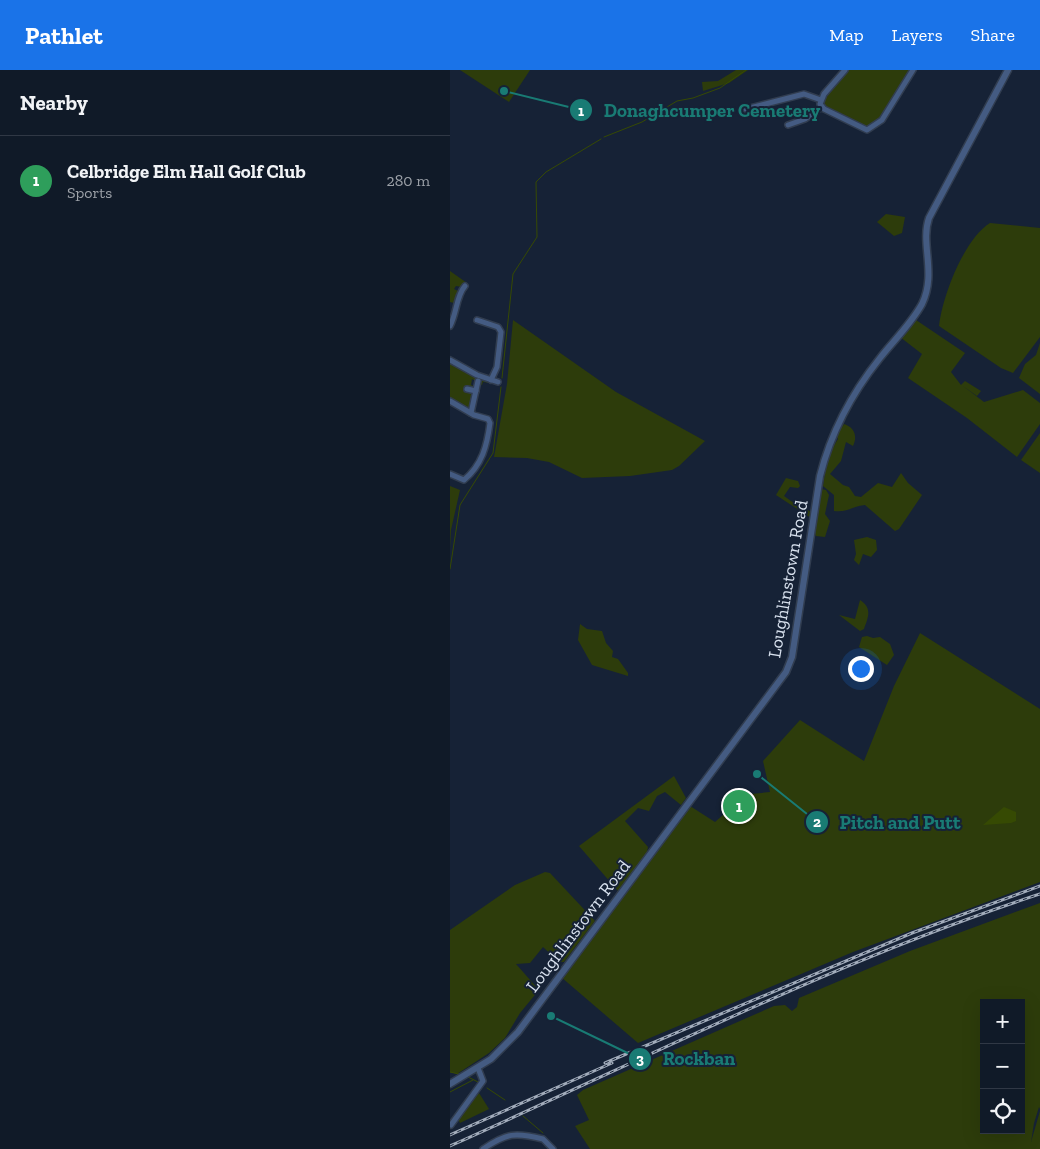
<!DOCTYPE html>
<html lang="en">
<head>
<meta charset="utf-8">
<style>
	:root { --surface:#101a28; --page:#1e2734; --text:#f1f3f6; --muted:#9ca1a8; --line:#303845; --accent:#1a73e8 }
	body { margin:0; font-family:"Zilla Slab",serif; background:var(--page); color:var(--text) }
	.controls { position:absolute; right:15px; bottom:15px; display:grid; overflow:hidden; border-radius:0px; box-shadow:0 5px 20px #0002 }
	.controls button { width:45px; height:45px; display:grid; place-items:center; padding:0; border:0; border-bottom:1px solid var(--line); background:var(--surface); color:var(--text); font:25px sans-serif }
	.you { position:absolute; left:410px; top:598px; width:18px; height:18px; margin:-12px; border:4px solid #fff; border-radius:50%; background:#1a73e8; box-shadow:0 0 0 8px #1a73e833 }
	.badge { display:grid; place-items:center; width:32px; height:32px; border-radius:50%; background:var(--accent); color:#fff; font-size:16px; font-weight:700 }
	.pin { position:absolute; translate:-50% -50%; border:2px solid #fff; box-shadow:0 1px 5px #0006 }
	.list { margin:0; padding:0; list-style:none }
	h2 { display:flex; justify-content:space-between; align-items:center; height:65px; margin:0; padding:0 20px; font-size:21px }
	h2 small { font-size:16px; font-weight:400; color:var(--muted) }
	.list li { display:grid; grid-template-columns:32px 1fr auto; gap:15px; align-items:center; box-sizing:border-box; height:90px; padding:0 20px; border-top:1px solid var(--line) }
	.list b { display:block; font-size:19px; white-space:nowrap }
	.list p { margin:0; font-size:16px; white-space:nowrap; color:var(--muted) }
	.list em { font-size:16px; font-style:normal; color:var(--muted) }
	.icon { flex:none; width:28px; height:28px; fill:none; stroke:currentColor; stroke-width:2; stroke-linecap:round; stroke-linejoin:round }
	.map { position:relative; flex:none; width:590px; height:1079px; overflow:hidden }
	header { display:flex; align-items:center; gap:30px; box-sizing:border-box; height:70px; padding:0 25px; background:var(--accent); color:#fff }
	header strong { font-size:24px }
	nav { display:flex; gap:28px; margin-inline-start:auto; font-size:18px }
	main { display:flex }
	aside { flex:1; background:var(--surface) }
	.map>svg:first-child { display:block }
</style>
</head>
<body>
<header>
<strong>Pathlet</strong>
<nav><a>Map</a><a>Layers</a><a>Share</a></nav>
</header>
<main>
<aside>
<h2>Nearby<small></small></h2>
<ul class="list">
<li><span class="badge" style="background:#2e9e5b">1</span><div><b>Celbridge Elm Hall Golf Club</b><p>Sports</p></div><em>280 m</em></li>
</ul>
</aside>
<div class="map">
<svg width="590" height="1079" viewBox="0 0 590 1079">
	<rect width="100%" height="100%" fill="#162236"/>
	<g fill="#2d3c0b" fill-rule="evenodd">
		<path d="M10,0H80L59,32Z"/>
		<path d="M286,0H298L279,13L253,21L252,12L268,11Z"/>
		<path d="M398,0H461L431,48L419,57L411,56L374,36L375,25Z"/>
		<path d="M436,144L455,147L452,163L444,166L427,152Z"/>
		<path d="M540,153L590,158V267L563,303L551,298L489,256C492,227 514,169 540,153Z"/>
		<path d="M0,201L17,213L12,217L6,216L4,219L8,221L4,233L0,232Z"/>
		<path d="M63,250L166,322L255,371L229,396L222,400L180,406L132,408L99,392L77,388L44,387L57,314Z"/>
		<path d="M466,250L515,283L501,302L511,315L515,311L531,321L527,326L513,316L534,332L573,320L590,333V354L567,387L517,348L458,308L472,284L450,267Z"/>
		<path d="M590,273V324L569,308L575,294L586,285Z"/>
		<path d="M0,293L32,310L47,314L33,312L32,315L22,309L21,315L24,316L20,322L23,325L21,337L17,338L0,328Z"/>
		<path d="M394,354C404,357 408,366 403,376L396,372L391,391L380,404L393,415L399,417L405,426L411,427L428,413L442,417L451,403L458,413L472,425L449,459L445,461L415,435C403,436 397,443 384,441V425L373,416C375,400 379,382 388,369L386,365Z"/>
		<path d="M590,363V403L571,390Z"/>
		<path d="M336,408L348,411L350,416L348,418L340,417L334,426L348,436L362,442L361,448L326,425Z"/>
		<path d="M0,416L10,420L1,460L0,478Z"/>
		<path d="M371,419L376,420L379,425L375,444L380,451L375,467L366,466L364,462Z"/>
		<path d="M417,467L426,470L427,480L421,487L413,484L409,495L404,490L406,484L404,470Z"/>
		<path d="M410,530C422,538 419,546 414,559L410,561L389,545L405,549Z"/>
		<path d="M130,554L137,559L152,561L156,573L163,581L162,587L168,589L178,603V606L142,595L128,570Z"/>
		<path d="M470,563L590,639V812L403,882L188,973L111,907L240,736L265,752L282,737L293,742L301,724L320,722L313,691L350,650L414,691L444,616Z"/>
		<path d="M417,566L423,568L430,567L440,574L444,585L437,595L409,577L412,567Z"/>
		<path d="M224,706L236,728L231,735L215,722L207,726L199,741L188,738L175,751L198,777L196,786L168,821L129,776Z"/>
		<path d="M95,802L100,803L145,851L114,892H109L93,877L80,893L66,894L89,920L70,943L55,968L39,983L7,1004L0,1002V860L65,815Z"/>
		<path d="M590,833V1039L589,1037L584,1053L581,1072L590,1041V1079H140L125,1056L139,1050L127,1025L133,1020L324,936L335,935L342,941L347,937L349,928L460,881ZM534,933H571V1060H534Z"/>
		<path d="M29,1023L39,1039L10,1053L8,1049Z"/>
	</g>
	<path fill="#364a03" d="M554,737L566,742V751L561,753L533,755Z"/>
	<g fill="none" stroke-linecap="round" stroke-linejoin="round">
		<g stroke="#364a03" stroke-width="1">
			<path d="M154,67L192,52L227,31L243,28L270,18L296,0"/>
			<path d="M52,308L63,204L87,167L86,112L96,102L151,69"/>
			<path d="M0,499L10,435L43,383L51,317"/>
			<path d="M0,1002L9,1004"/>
			<path d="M18,1007L28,1012"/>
			<path d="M37,1018L55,1030"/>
			<path d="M0,1022L23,1010"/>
			<path d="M73,1046L93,1063"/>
		</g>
		<defs>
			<g id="minor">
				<path d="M395,0L374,24L370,34L374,39L417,60L432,50L463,0"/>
				<path d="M296,39L354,24L371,30"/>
				<path d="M338,55L355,49L372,37"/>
				<path d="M27,250L48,257L51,262L47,297L41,310"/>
				<path d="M0,256C7,243 6,226 15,216"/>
				<path d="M0,290L27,305L48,312"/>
				<path d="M17,319L26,321"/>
				<path d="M0,331L24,345L38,349L40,353C37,376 32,395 14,410L0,404"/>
				<path d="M21,343L28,311"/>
				<path d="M1,1055L33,1011L28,998"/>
				<path d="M33,1079C57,1063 65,1062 93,1069L103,1079"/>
			</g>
			<path id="tertiary" d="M0,1014L41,989L68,962L336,602L342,587L370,406C381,362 402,323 430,288C444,270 461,254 472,234C487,203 470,174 479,148L558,0"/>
		</defs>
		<use href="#minor" stroke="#313d50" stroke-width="8"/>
		<use href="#tertiary" stroke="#313d50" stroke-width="9"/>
		<use href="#minor" stroke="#445b82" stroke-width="5"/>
		<use href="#tertiary" stroke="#445b82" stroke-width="6"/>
		<defs>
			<g id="rail">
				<path d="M155,993L462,863L590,816"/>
				<path d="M0,1065L162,993"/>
				<path d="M0,1076C195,989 387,890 590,824"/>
			</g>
		</defs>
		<use href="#rail" stroke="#a2acbb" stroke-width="3"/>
		<use href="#rail" stroke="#162236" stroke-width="1" stroke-dasharray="4" stroke-linecap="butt"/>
	</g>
	<g text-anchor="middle" stroke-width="4" stroke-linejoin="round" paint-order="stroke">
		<g font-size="18" fill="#d9e2ef" stroke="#162236">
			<text transform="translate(338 509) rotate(-80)" y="6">Loughlinstown Road</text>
			<text transform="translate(128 856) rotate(-53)" y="6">Loughlinstown Road</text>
		</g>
	</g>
	<path fill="none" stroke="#197b74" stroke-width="2" d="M54 21L131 40M307 704L367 752M101 946L190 989"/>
	<g fill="#197b74" stroke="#162236" stroke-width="2">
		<circle cx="54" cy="21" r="5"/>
		<circle cx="307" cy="704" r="5"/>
		<circle cx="101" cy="946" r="5"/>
		<circle cx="131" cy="40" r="12"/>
		<circle cx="367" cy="752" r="12"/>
		<circle cx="190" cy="989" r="12"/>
	</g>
	<g font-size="15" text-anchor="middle" font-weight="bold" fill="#fff">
		<text x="131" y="46">1</text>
		<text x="367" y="757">2</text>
		<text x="190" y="994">3</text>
	</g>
	<g font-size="19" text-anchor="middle" font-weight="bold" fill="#197b74" stroke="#162236" stroke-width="4" stroke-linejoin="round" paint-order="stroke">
		<text x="262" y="47">Donaghcumper Cemetery</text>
		<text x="450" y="759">Pitch and Putt</text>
		<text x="249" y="995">Rockban</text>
	</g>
</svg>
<div class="controls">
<button>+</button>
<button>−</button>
<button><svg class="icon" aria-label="locate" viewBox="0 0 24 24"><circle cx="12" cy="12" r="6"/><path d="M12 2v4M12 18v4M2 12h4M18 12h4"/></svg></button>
</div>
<div class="you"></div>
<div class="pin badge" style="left:289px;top:736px;background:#2e9e5b">1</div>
</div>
</main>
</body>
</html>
